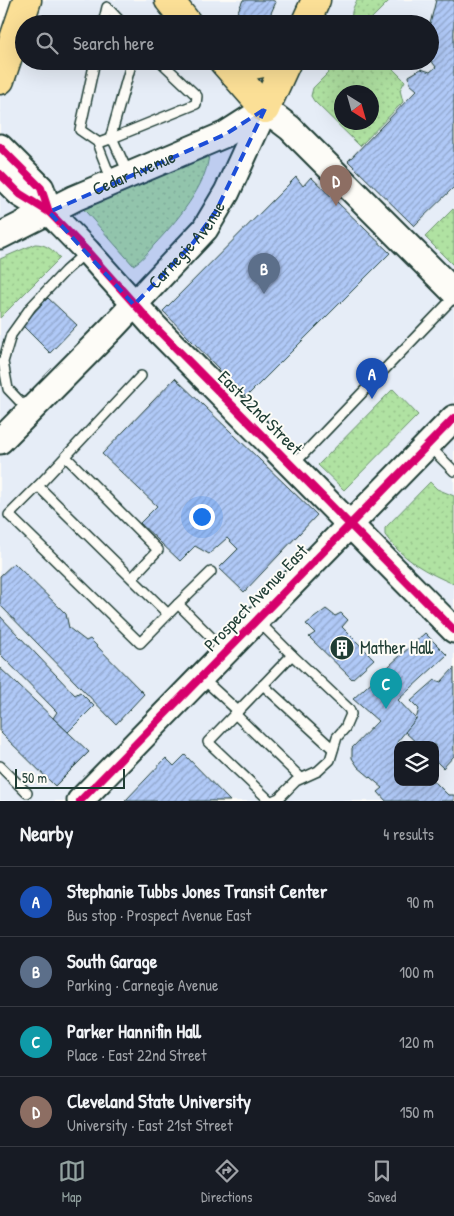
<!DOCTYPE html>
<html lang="en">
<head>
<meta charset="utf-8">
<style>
	:root { --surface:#171b24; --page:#20242c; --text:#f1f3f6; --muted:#9ea1a6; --line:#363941; --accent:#92a19f }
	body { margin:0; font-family:"Patrick Hand",sans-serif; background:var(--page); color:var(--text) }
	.controls { position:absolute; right:15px; bottom:15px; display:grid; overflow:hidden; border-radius:10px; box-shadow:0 5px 20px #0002 }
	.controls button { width:45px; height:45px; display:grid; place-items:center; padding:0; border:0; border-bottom:1px solid var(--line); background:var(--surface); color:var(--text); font:25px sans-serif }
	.compass { position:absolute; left:334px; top:85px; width:45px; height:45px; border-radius:50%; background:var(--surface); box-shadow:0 5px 20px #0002; rotate:143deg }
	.scale { position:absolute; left:15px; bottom:12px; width:110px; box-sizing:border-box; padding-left:5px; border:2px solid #1f3d34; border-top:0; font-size:14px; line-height:18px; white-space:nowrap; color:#1f3d34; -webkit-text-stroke:4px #fdfcf7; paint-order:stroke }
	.you { position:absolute; left:201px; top:516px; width:18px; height:18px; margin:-12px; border:4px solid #fff; border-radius:50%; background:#1a73e8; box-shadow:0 0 0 8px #1a73e833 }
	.badge { display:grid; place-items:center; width:32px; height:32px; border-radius:50%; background:var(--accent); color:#fff; font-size:16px; font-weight:700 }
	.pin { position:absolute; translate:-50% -41px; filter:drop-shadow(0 1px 2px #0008) }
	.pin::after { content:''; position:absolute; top:26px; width:18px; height:15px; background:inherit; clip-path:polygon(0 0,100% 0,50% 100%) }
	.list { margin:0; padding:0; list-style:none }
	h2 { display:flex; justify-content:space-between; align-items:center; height:65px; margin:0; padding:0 20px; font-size:21px }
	h2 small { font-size:16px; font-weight:400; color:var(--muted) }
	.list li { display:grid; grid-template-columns:32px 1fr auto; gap:15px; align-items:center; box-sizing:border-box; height:70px; padding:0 20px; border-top:1px solid var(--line) }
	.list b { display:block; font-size:19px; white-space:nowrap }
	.list p { margin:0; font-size:16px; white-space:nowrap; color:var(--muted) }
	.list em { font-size:16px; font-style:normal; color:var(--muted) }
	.icon { flex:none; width:28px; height:28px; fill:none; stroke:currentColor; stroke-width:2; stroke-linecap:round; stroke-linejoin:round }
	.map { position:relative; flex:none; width:454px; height:801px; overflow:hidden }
	.search { position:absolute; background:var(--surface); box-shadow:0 5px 20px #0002; left:15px; right:15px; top:15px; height:55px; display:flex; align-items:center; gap:12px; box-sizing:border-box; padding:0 18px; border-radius:28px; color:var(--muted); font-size:19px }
	.sheet { height:345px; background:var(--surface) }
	nav { display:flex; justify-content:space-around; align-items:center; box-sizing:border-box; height:70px; border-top:1px solid var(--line); background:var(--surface); font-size:14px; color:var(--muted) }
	nav a { display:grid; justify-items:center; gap:2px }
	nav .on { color:var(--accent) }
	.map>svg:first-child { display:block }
</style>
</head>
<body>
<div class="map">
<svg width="454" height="801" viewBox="0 0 454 801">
	<defs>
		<pattern id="grass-dots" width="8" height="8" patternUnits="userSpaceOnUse" patternTransform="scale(1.25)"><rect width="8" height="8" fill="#b0e2a2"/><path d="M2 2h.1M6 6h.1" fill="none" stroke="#97c38c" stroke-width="1.8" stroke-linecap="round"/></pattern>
		<pattern id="building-hatch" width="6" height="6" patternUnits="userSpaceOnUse" patternTransform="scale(1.25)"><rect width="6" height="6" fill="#b0c9f7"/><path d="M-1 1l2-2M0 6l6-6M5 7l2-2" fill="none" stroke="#8fa4c9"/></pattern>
	</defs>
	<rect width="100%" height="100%" fill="#fdfcf7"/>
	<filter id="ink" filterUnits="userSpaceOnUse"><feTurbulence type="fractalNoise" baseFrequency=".02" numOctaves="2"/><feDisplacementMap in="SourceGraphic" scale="10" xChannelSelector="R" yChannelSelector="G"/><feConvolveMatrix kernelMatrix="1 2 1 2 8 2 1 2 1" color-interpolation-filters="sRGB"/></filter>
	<g filter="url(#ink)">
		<path fill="#e6edf7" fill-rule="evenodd" d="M27,0H316L305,24H24V61H430V24H306L318,0H454V801H0V80ZM342,92H372V122H342ZM398,745H435V782H398Z"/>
		<g fill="url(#grass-dots)" stroke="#68906b" fill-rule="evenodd">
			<path d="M357,0H390L366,24H356C348,16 353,8 357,0Z"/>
			<path d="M340,61L386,62L405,81L400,90L403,102L360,146L314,101L311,96L313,88ZM342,92H372V122H342Z"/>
			<path d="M209,153C208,185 175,223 154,245C148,252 143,259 135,264L133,265L79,204Z"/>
			<path d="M453,209L454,210V266L425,237Z"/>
			<path d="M35,244C46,244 53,250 60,258L0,318V259Z"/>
			<path d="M393,389L418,415L344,490L318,465Z"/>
			<path d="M430,482L437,489L454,496V584C427,573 402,559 385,535V528Z"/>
		</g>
		<g fill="url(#building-hatch)" stroke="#1f3d34">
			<path d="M243,0H272L276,2L266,24H232Z"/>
			<path d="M436,0H454V187L414,226L348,161L417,90L410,84L409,76L421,69L430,72L436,67L430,59V24Z"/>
			<path d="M296,177L303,186L311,177L390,253L246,397L163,311Z"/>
			<path d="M48,298L77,325L50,353L22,325Z"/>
			<path d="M175,378L317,515L244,592L219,568L238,549L227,538L209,554L195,546L180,561L140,523L157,506L102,454Z"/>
			<path d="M14,563L66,614L69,628L86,641L90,639L144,694L116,724L0,605V576Z"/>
			<path d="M326,609L335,616L341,613L348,620L342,627L374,659L352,679L309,637L315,633L306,624Z"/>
			<path d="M0,616L75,695L80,692L94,706L68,732L53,718L57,712L0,654Z"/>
			<path d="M425,633L447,655L398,700L416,719L397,742L399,745H398V782H435L448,795H454V801H386L378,792L383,788L358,767L352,758V748L378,721L353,699Z"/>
			<path d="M0,668L89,752L55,786L0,732Z"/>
			<path d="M454,668V756L443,768L435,760V745H419L405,732L416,719L419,709L411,701L435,680L441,682Z"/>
			<path d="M185,755L230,801H125L166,758L174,766Z"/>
		</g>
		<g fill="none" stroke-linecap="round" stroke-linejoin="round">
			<defs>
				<g id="lane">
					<path d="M103,24L107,7L123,24"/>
					<path d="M95,61L80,130L99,143"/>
					<path d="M110,139L196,104L197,96L160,61"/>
					<path d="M110,139L132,61"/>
					<path d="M112,181L99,148V143L110,139L114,142L128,173"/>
					<path d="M29,411L8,389L3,362L11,335L31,307L65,271L85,253"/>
					<path d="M430,447L454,471"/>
					<path d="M66,457L158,550L132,578"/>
					<path d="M293,465L454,297"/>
					<path d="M38,486L141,376"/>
					<path d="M178,604L211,572"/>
					<path d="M168,614L38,486L9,515L140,643L178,604L225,651"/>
					<path d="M202,678L238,711L292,655L258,621"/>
					<path d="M263,685L333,749"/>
					<path d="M238,711L208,742L269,800L272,801L279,798L296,781L318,771L330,760L337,737L345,728L351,714L349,709L292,655"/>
					<path d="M235,714L301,778"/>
					<path d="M0,766L27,793"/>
				</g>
				<g id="secondary">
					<path d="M265,109L290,128L454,292"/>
					<path d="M0,147L41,188L49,212"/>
					<path d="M0,174L20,194L49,212L87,251L155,327L454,630"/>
					<path id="s1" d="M0,236L75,198L226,134L265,109"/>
					<path id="s2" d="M0,441L112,328L205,229L227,192L265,109"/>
					<path d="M80,801L454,418"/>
				</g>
				<g id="primary">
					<path d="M305,24L316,0"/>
					<path d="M265,109L287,61"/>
				</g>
				<g id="highway">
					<path d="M169,0L188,24"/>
					<path d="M223,61L265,109"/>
					<path d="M229,61L253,65L274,61"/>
					<path d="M0,80L27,0"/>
				</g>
			</defs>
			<use href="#lane" stroke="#1f3d34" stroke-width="12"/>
			<use href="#secondary" stroke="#1f3d34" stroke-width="29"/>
			<use href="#primary" stroke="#1f3d34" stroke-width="31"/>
			<use href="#highway" stroke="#1f3d34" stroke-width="31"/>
			<use href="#lane" stroke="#fdfcf7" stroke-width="9"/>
			<use href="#secondary" stroke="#fdfcf7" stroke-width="25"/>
			<use href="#primary" stroke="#fbdf96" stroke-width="28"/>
			<use href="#highway" stroke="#fbdf96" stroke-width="28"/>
			<defs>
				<g id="cycleway">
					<path d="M0,147L41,188L49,212"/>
					<path d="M0,174L20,194L49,212L87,251L155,327L454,630"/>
					<path d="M80,801L454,418"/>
				</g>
			</defs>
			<use href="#cycleway" stroke="#fdfcf7" stroke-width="11"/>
			<use href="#cycleway" stroke="#d6006c" stroke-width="8"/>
		</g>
	</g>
	<path fill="#1d4ed8" fill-opacity="0.2" stroke="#1d4ed8" stroke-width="4" stroke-dasharray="10 6" stroke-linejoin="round" d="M265,109L216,211L193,243L134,305L49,212L226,134Z"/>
	<defs>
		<symbol id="building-disc" viewBox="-11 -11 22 22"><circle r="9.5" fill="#1f3d34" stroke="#fdfcf7"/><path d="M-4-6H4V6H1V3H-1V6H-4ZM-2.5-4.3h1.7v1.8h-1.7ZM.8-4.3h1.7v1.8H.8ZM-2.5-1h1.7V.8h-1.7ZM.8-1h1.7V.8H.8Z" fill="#fff"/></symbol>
	</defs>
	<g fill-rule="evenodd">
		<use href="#building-disc" x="328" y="634" width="28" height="28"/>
	</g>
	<g text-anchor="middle" stroke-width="4" stroke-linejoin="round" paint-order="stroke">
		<g font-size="18" fill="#1f3d34" stroke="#fdfcf7">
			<text dy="6" stroke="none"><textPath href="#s1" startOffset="148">Cedar Avenue</textPath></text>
			<text dy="6" stroke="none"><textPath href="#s2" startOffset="271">Carnegie Avenue</textPath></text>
			<text transform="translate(260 413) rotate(45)" y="6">East 22nd Street</text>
			<text transform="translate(256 598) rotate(-46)" y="6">Prospect Avenue East</text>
		</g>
		<g font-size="18" fill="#1f3d34" stroke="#fdfcf7" text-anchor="start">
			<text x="360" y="654">Mather Hall</text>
		</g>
	</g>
</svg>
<div class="controls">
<button><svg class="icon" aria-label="layers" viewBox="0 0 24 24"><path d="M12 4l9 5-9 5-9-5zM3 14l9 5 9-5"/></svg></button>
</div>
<svg class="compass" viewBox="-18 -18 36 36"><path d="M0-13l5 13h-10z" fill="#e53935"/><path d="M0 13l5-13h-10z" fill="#9ea1a6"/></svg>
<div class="scale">50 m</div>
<div class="you"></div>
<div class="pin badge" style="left:372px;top:399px;background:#1a4fb4">A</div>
<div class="pin badge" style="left:264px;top:294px;background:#5c6f8a">B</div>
<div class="pin badge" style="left:386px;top:709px;background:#0f9aa8">C</div>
<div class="pin badge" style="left:336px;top:206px;background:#8d6e63">D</div>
<div class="search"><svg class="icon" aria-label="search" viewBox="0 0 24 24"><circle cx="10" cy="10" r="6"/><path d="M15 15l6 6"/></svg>Search here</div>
</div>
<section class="sheet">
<h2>Nearby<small>4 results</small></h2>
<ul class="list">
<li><span class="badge" style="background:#1a4fb4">A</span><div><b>Stephanie Tubbs Jones Transit Center</b><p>Bus stop · Prospect Avenue East</p></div><em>90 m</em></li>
<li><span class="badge" style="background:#5c6f8a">B</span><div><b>South Garage</b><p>Parking · Carnegie Avenue</p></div><em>100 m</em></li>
<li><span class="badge" style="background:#0f9aa8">C</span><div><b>Parker Hannifin Hall</b><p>Place · East 22nd Street</p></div><em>120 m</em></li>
<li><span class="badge" style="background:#8d6e63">D</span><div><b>Cleveland State University</b><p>University · East 21st Street</p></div><em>150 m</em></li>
</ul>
</section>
<nav>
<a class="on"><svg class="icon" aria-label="map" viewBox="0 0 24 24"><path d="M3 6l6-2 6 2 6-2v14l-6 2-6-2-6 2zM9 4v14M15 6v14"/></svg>Map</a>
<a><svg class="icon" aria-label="directions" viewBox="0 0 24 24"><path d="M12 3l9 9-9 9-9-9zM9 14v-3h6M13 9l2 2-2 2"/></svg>Directions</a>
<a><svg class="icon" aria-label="saved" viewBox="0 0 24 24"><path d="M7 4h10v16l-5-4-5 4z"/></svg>Saved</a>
</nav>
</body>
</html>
